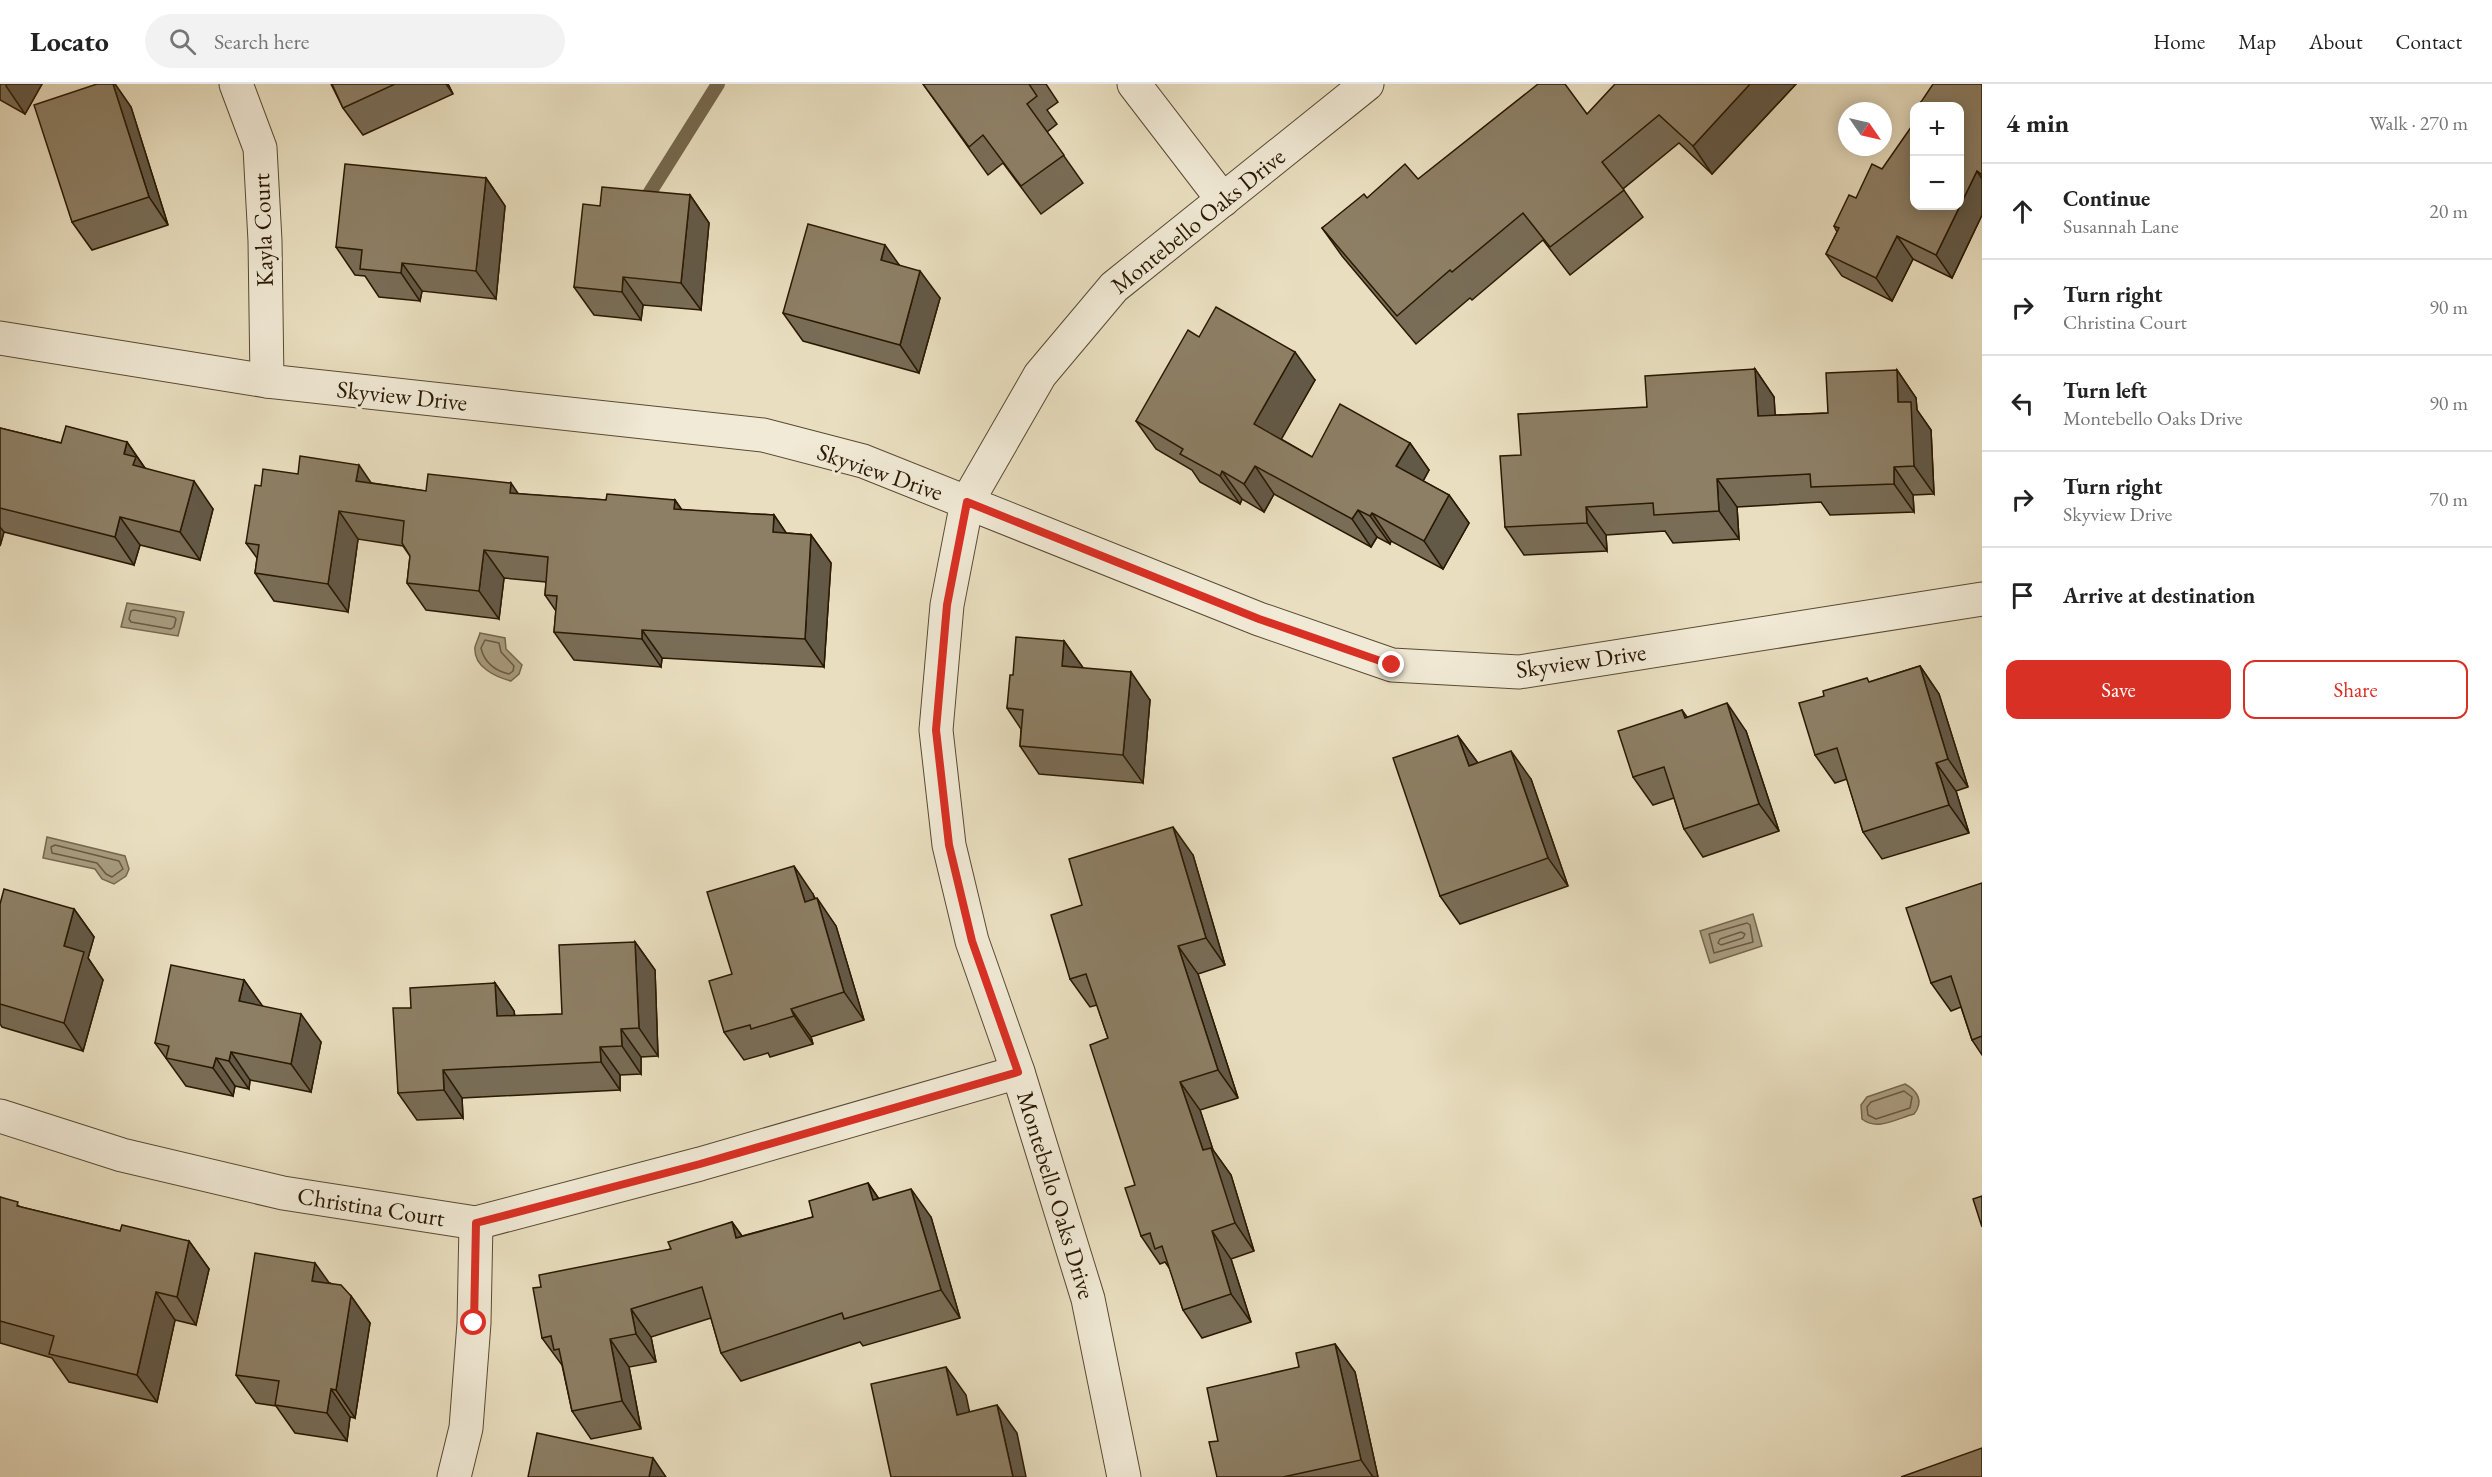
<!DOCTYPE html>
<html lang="en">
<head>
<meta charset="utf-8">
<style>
	:root { --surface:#fff; --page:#f2f2f2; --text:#222; --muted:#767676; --line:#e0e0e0; --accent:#d93025 }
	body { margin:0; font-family:"EB Garamond",serif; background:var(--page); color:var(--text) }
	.controls { position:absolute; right:18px; top:18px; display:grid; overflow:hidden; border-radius:12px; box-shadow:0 3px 15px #0003 }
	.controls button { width:54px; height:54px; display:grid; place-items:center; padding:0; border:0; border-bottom:2px solid var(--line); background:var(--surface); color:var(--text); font:30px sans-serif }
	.compass { position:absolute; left:1838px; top:18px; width:54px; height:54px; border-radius:50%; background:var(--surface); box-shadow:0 3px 15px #0003; rotate:124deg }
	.stop { position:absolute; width:18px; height:18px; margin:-14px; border:4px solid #d93025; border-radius:50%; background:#fff }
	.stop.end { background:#d93025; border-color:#fff; box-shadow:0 2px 6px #0008 }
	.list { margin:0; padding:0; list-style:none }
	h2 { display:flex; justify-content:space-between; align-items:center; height:78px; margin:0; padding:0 24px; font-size:26px }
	h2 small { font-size:20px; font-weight:400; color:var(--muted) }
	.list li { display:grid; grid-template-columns:39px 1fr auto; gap:18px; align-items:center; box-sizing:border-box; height:96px; padding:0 24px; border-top:2px solid var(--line) }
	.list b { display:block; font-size:22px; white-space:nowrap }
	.list p { margin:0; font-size:20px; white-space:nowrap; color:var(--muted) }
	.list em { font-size:20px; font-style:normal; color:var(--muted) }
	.actions { display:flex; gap:12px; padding:18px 24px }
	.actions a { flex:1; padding:14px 0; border:2px solid var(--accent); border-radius:12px; text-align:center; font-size:21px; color:var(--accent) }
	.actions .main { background:var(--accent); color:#fff }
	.icon { flex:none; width:33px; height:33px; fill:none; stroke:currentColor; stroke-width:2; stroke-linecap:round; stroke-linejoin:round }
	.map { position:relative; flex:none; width:1982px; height:1393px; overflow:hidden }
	header { display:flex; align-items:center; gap:36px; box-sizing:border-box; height:84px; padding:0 30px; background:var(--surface); border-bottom:2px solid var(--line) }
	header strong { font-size:28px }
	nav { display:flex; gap:33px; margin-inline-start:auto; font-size:21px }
	.search { width:420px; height:54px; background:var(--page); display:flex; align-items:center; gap:15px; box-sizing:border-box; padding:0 21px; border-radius:33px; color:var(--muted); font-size:22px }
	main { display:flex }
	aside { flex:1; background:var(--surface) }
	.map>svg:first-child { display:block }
</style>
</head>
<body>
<header>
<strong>Locato</strong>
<div class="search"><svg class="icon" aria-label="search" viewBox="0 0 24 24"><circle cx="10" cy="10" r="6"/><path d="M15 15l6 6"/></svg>Search here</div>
<nav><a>Home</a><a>Map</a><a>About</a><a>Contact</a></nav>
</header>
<main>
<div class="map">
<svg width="1982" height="1393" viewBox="0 0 1982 1393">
	<rect width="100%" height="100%" fill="#e9dfc0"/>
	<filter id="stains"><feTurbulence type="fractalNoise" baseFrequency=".00333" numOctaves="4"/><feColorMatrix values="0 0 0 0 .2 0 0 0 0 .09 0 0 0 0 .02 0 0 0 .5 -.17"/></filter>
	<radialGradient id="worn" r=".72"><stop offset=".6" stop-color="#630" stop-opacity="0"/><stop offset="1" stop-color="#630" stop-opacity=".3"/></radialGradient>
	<g fill="#a89b7f" stroke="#75674d" stroke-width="1.5">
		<path d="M127,519L184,528L178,552L121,543Z"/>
		<path d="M480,549L505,554L506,565L522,581L519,590L511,597C496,593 473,583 475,563C476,559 479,553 480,549Z"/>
		<path d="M47,753L125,772L129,785L126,792L114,800L102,795L95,785L43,774Z"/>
		<path d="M1753,830L1762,862L1710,879L1700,847Z"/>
		<path d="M1905,1000C1918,1007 1924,1018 1914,1030C1896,1035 1877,1047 1862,1035L1861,1021L1867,1013Z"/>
	</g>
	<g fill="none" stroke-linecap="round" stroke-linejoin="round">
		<g stroke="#685a40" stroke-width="1.5">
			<path d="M134,526L174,533L176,535L174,543L171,545L131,538L129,535L131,527Z"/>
			<path d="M485,556L499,559L501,568L514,582L513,587L509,590C495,587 484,578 481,564Z"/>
			<path d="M55,761L119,777L123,785L112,793L106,790L97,779L52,769L51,763Z"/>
			<path d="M1747,839L1750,841L1753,858L1714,869L1709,850Z"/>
			<path d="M1741,848L1745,850L1743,854L1721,861L1718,859L1720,855Z"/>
			<path d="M1904,1007L1912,1013L1910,1024L1876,1035L1868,1031L1867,1023L1871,1018Z"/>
		</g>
		<path stroke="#75674d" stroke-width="14" d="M642,121L718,0"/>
		<defs>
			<g id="minor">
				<path d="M236,0L260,64L265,157L267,297"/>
				<path d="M1134,0L1223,116"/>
				<path d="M0,254L267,297L763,351L863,377L1259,535L1392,581L1519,588L1982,515"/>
				<path d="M0,1032L122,1071L283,1109L476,1139L700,1080L1018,988"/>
				<path d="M454,1393L466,1344L474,1239L476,1139"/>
				<path d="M1124,1393L1088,1215L1018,988L972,857L949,761L936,646L947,521L967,418L1040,291L1114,203L1367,0"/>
			</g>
		</defs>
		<use href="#minor" stroke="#594a32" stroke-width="35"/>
		<use href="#minor" stroke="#f1ead6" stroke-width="33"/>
	</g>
	<g fill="#796d57" stroke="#291802" stroke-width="1.5">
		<path d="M0,0H42L25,30L0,16Z"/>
		<path d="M97,0H115L131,23L168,141L92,166L72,138Z"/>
		<path d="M331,0H448L453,10L363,51L343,24Z"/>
		<path d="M923,0H1046L1058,18L1047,26L1057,40L1047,48L1083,99L1041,130L1003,79L988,91Z"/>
		<path d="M1796,0L1712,90L1679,59L1623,105L1643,133L1570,191L1543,156L1472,216L1470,214L1416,260L1342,172L1322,144L1367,114L1418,95L1587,30Z"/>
		<path d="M1982,0V131L1952,194L1913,175L1892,217L1842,192L1826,170L1837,148L1834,142L1856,114L1882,85L1959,22H1924L1921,18Z"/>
		<path d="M486,94L505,122L496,215L422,207L420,217L379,213L365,192L355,191L336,163Z"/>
		<path d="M690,111L709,139L701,226L643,221L641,236L594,231L574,203L600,122Z"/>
		<path d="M899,181L940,214L919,289L803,257L783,229Z"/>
		<path d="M1199,253L1315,296L1281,355L1312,373L1410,359L1429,386L1423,397L1449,411L1469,439L1443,485L1391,457L1390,460L1377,453L1371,463L1274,410L1264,428L1242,415L1240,420L1200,398L1192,386L1156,365L1136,337Z"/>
		<path d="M1755,285L1774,313L1775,331L1828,329L1897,286L1916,314L1917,326L1931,346L1934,410L1913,411L1914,428L1830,431L1821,418L1737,423L1739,455L1673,459L1665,447L1606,451L1607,467L1524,471L1505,443L1521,371L1647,323Z"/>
		<path d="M0,344L61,359L127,358L145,384L213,425L200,476L140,461L134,481L4,448L0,462Z"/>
		<path d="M372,399L426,407L519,410L606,416H675L682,426L774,431L786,449L811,451L831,479L824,583L662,574L661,583L574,576L554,548L556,527L545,511L546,498L504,494L499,535L426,526L407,499L410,472L403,462L358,455L348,528L274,517L255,489L257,474L246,459Z"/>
		<path d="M1064,557L1083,584L1150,616L1143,699L1039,690L1020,662L1021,645L1007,624L1013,591Z"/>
		<path d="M1920,582L1939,610L1968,703L1956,707L1969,749L1882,775L1863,748L1847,695L1835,699L1815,671L1870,598Z"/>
		<path d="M1682,626L1687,633L1746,647L1779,747L1703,773L1684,745L1674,714L1653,721L1633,693Z"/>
		<path d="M1458,652L1478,679L1531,695L1568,802L1460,840L1440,812Z"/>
		<path d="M1193,771L1225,881L1198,890L1238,1014L1200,1026L1213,1066L1231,1091L1254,1167L1231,1175L1251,1238L1202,1254L1183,1226L1170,1185L1165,1178L1160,1180L1141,1152L1135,1101L1108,954L1097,921L1090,923L1070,895L1082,821Z"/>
		<path d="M1982,799V971L1972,956L1961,923L1951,927L1931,899Z"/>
		<path d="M813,810L815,814L836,842L864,936L811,953L813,960L770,973L768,969L744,976L724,948L732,890Z"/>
		<path d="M0,820L74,825L94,853L88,874L103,896L83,967L2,943L0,940Z"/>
		<path d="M635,858L655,886L658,972L641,973V990L620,991V1006L462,1014L463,1034L417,1036L398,1009L411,924L495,899L514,927L515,932L562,930Z"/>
		<path d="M244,896L262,922L321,958L311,1008L250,996L249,1005L235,1002L233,1012L186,1002L155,959Z"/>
		<path d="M868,1099L879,1115L931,1133L960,1234L863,1262L860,1258L741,1297L721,1269L711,1234L651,1253L656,1278L629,1283L641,1345L591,1355L572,1327L562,1281L542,1254L541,1203L671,1165L732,1138L742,1152L813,1133Z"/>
		<path d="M0,1113L21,1123L120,1147L189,1157L209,1185L196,1241L175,1236L157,1318L69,1298L52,1274L0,1259Z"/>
		<path d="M330,1199L351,1212L370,1239L355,1334L350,1333L347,1357L295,1349L276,1322L256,1319L236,1291Z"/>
		<path d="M1335,1260L1355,1288L1378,1393H1217L1218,1357L1299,1283Z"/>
	</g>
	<g fill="#635947" stroke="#291802" stroke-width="1.5">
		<path d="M7,0H42L25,30L6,2Z"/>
		<path d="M113,0H115L131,23L168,141L149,113Z"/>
		<path d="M446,0H448L453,10Z"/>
		<path d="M1750,0H1796L1712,90L1693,62Z"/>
		<path d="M1977,87L1982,95V131L1952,194L1936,171Z"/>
		<path d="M486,94L505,122L496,215L476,187Z"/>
		<path d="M690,111L709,139L701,226L681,199Z"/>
		<path d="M1897,152L1913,175L1892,217L1876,194Z"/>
		<path d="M885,161L905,189L881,176Z"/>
		<path d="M402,179L422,207L420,217L401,189Z"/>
		<path d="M920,187L940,214L919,289L900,261Z"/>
		<path d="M623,193L643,221L641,236L622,208Z"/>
		<path d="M1295,268L1315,296L1274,368L1254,340Z"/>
		<path d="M1755,285L1774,313L1777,360L1758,332Z"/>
		<path d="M1897,286L1916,314L1917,326L1931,346L1934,410L1914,382L1898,318Z"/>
		<path d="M127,358L146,386L144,396L124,370Z"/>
		<path d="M1410,359L1429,386L1416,410L1396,382Z"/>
		<path d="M359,381L378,409L356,397Z"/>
		<path d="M1255,382L1274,410L1264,428L1244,400Z"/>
		<path d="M1894,383L1913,411L1914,428L1894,400Z"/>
		<path d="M1222,387L1242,415L1240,420L1220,392Z"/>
		<path d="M1717,395L1737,423L1739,455L1719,427Z"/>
		<path d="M194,397L213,425L200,476L180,448Z"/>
		<path d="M511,399L530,427L510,409Z"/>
		<path d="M1449,411L1469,439L1443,485L1424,457Z"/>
		<path d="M675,416L694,444L674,425Z"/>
		<path d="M1586,423L1606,451L1607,467L1587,439Z"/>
		<path d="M1358,426L1377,453L1371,463L1352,435Z"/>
		<path d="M339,427L358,455L348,528L328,500Z"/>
		<path d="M1372,429L1391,457L1390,460L1370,432Z"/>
		<path d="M774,431L793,459L773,448Z"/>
		<path d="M120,433L140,461L134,481L115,453Z"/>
		<path d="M0,443L4,448L0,462Z"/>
		<path d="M811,451L831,479L824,583L805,555Z"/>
		<path d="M484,466L504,494L499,535L479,507Z"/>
		<path d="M642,546L662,574L661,583L642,555Z"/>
		<path d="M1064,557L1084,585L1062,582Z"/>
		<path d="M1920,582L1939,610L1968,703L1948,675Z"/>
		<path d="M1131,588L1150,616L1143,699L1123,671Z"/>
		<path d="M1727,619L1746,647L1779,747L1759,720Z"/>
		<path d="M1458,652L1478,679L1469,682Z"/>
		<path d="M1511,667L1531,695L1568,802L1548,774Z"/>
		<path d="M1936,679L1956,707L1969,749L1949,721Z"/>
		<path d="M1173,743L1193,771L1225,881L1206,854Z"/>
		<path d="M794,782L813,810L824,846L805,818Z"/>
		<path d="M817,814L836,842L864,936L844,908Z"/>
		<path d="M74,825L94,853L88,874L103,896L83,967L64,939V862Z"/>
		<path d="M635,858L655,886L658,972L639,944Z"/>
		<path d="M1178,862L1198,890L1238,1014L1218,986Z"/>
		<path d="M244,896L264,924L239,917Z"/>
		<path d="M495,899L514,927L516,960L497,932Z"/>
		<path d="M791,925L811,953L813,960L794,932Z"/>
		<path d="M301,930L321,958L311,1008L291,980Z"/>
		<path d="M621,945L641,973V990L622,962Z"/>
		<path d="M600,963L620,991V1006L601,978Z"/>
		<path d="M231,968L250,996L249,1005L229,977Z"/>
		<path d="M216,974L235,1002L233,1012L213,984Z"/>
		<path d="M443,986L462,1014L463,1034L444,1006Z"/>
		<path d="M1180,998L1200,1026L1213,1066L1231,1091L1254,1167L1235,1139L1203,1066Z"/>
		<path d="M868,1099L887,1127L873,1116Z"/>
		<path d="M911,1105L931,1133L960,1234L941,1206Z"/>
		<path d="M732,1138L751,1165L736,1154Z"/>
		<path d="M1212,1147L1231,1175L1251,1238L1231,1210Z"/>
		<path d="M189,1157L209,1185L196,1241L177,1213Z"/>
		<path d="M315,1179L335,1207L312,1197Z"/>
		<path d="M156,1208L175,1236L157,1318L137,1291Z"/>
		<path d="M351,1212L370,1239L355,1334L336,1306Z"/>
		<path d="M631,1225L651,1253L656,1278L636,1250Z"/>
		<path d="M610,1255L629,1283L641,1345L622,1317Z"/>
		<path d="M1335,1260L1355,1288L1378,1393H1373L1361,1376Z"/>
		<path d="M946,1283L966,1311L976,1359L957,1331Z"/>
		<path d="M331,1305L350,1333L347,1357L327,1329Z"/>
		<path d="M997,1321L1017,1349L1026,1393H1013Z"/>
		<path d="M653,1374L666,1393H649Z"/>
	</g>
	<g fill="#8d7f65" stroke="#291802" stroke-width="1.5">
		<path d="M97,0H113L149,113L72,138L34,21Z"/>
		<path d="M332,0H395L343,24Z"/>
		<path d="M923,0H1029L1037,12L1027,20L1064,71L1021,102L983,51L969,63Z"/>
		<path d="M1538,0H1565L1587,30L1615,0H1750L1693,62L1659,31L1602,78L1624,106L1550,163L1523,129L1452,188L1450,186L1397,232L1322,144L1364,110L1367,114L1405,80L1418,95Z"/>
		<path d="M1933,0H1982V91L1977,87L1936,171L1897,152L1876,194L1826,170L1839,144L1834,142L1849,111L1856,114L1872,80L1882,85L1914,39V122H1959V22H1926L1921,18Z"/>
		<path d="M345,80L486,94L476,187L402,179L401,189L360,185L362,166L336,163Z"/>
		<path d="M602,103L690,111L681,199L623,193L622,208L574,203L583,120L600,122Z"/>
		<path d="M808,140L885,161L881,176L920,187L900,261L783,229Z"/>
		<path d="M1216,223L1295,268L1254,340L1312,373L1340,320L1410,359L1396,382L1449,411L1424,457L1372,429L1370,432L1358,426L1352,435L1255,382L1244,400L1222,387L1220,392L1180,370L1183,365L1136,337L1188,246L1199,253Z"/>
		<path d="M1755,285L1758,332L1828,329L1826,289L1897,286L1898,318H1911L1914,382L1894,383V400L1811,403L1810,390L1717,395L1719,427L1654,431L1653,419L1586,423L1587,439L1505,443L1500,372L1521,371L1518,330L1647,323L1645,292Z"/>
		<path d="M66,342L127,358L124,370L136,373L133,381L194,397L180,448L120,433L115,453L0,424V344L61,359Z"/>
		<path d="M300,372L359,381L356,397L426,407L428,390L511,399L510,409L606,416L607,410L675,416L674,425L774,431L773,448L811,451L805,555L642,546V555L554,548L557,512L545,511L548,473L484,466L479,507L407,499L410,472L402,459L404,437L339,427L328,500L255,489L259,461L246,459L255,401L261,402L263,385L298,390Z"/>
		<path d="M1016,553L1064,557L1062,582L1131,588L1123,671L1020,662L1023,626L1007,624L1010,591H1013Z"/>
		<path d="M1920,582L1948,675L1936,679L1949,721L1863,748L1837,664L1815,671L1799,619L1824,612L1823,607L1867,594L1869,598Z"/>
		<path d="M1727,619L1759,720L1684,745L1664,683L1633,693L1618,647L1682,626L1685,634Z"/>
		<path d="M1458,652L1469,682L1511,667L1548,774L1440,812L1393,674Z"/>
		<path d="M1173,743L1206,854L1178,862L1218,986L1180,998L1203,1066L1211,1064L1235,1139L1212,1147L1231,1210L1183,1226L1162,1162L1155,1165L1150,1149L1141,1152L1125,1104L1135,1101L1090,961L1108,954L1086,890L1070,895L1051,831L1082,821L1069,775Z"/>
		<path d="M794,782L805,818L817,814L844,908L791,925L794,932L751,945L750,941L724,948L709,897L732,890L707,808Z"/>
		<path d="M1982,799V952L1972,956L1951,892L1931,899L1906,824Z"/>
		<path d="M4,805L74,825L64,862L84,868L64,939L0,920V820Z"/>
		<path d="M635,858L639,944L621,945L622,962L600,963L601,978L443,986L444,1006L398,1009L393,924H411L410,904L495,899L497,932L562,930L559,861Z"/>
		<path d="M171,881L244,896L239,917L301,930L291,980L231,968L229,977L216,974L213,984L166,974L169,962L155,959Z"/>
		<path d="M868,1099L873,1116L911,1105L941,1206L844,1235L842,1229L721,1269L702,1203L631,1225L636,1250L610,1255L622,1317L572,1327L559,1265L554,1266L551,1252L542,1254L533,1204L541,1203L539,1191L671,1165L668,1158L732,1138L736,1154L813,1133L809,1117Z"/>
		<path d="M1982,1112V1143L1973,1115Z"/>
		<path d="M0,1113L18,1118L17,1122L120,1147L122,1141L189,1157L177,1213L156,1208L137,1291L49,1270L54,1252L0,1237Z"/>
		<path d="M255,1169L315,1179L312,1197L341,1201L351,1212L336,1306L331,1305L327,1329L275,1321L279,1297L236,1291Z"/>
		<path d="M1335,1260L1361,1376L1283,1393H1217L1209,1358L1218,1357L1207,1304L1299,1283L1296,1269Z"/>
		<path d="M946,1283L957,1331L997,1321L1013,1393H891L871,1300Z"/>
		<path d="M537,1349L653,1374L649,1393H528Z"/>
		<path d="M1982,1364V1393H1901Z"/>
	</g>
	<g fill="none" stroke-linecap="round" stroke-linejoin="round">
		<path stroke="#d93025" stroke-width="8" d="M474,1239L476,1139L700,1080L1018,988L972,857L949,761L936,646L947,521L967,418L1259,535L1392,581"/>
	</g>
	<g text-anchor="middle" stroke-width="6" stroke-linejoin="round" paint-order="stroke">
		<g font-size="24" fill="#291802" stroke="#f1ead6">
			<text transform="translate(1198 137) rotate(-39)" y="8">Montebello Oaks Drive</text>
			<text transform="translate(263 146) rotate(-92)" y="8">Kayla Court</text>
			<text transform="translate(402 312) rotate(6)" y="8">Skyview Drive</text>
			<text transform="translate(880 388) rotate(19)" y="8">Skyview Drive</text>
			<text transform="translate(1581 577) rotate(-8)" y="8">Skyview Drive</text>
			<text transform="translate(1056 1111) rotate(73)" y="8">Montebello Oaks Drive</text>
			<text transform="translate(371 1123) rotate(9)" y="8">Christina Court</text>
		</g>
	</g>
	<rect width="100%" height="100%" filter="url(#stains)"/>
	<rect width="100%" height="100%" fill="url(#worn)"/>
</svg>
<div class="controls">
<button>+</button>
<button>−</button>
</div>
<svg class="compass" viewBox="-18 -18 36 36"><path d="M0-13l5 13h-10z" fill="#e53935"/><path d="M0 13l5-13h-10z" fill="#767676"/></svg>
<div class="stop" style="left:474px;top:1239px"></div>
<div class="stop end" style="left:1392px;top:581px"></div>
</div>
<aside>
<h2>4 min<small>Walk · 270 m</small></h2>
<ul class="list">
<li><svg class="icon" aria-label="ahead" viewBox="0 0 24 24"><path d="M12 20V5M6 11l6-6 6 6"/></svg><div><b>Continue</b><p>Susannah Lane</p></div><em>20 m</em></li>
<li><svg class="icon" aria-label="right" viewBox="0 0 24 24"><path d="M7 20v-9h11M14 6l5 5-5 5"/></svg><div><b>Turn right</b><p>Christina Court</p></div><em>90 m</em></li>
<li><svg class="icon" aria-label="left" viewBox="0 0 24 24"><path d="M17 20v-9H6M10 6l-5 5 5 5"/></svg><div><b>Turn left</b><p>Montebello Oaks Drive</p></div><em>90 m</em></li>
<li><svg class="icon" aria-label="right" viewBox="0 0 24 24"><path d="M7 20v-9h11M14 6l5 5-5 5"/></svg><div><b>Turn right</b><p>Skyview Drive</p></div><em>70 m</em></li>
<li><svg class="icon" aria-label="arrive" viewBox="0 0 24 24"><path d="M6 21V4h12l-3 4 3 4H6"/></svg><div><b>Arrive at destination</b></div></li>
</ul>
<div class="actions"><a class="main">Save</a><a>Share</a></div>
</aside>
</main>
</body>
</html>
